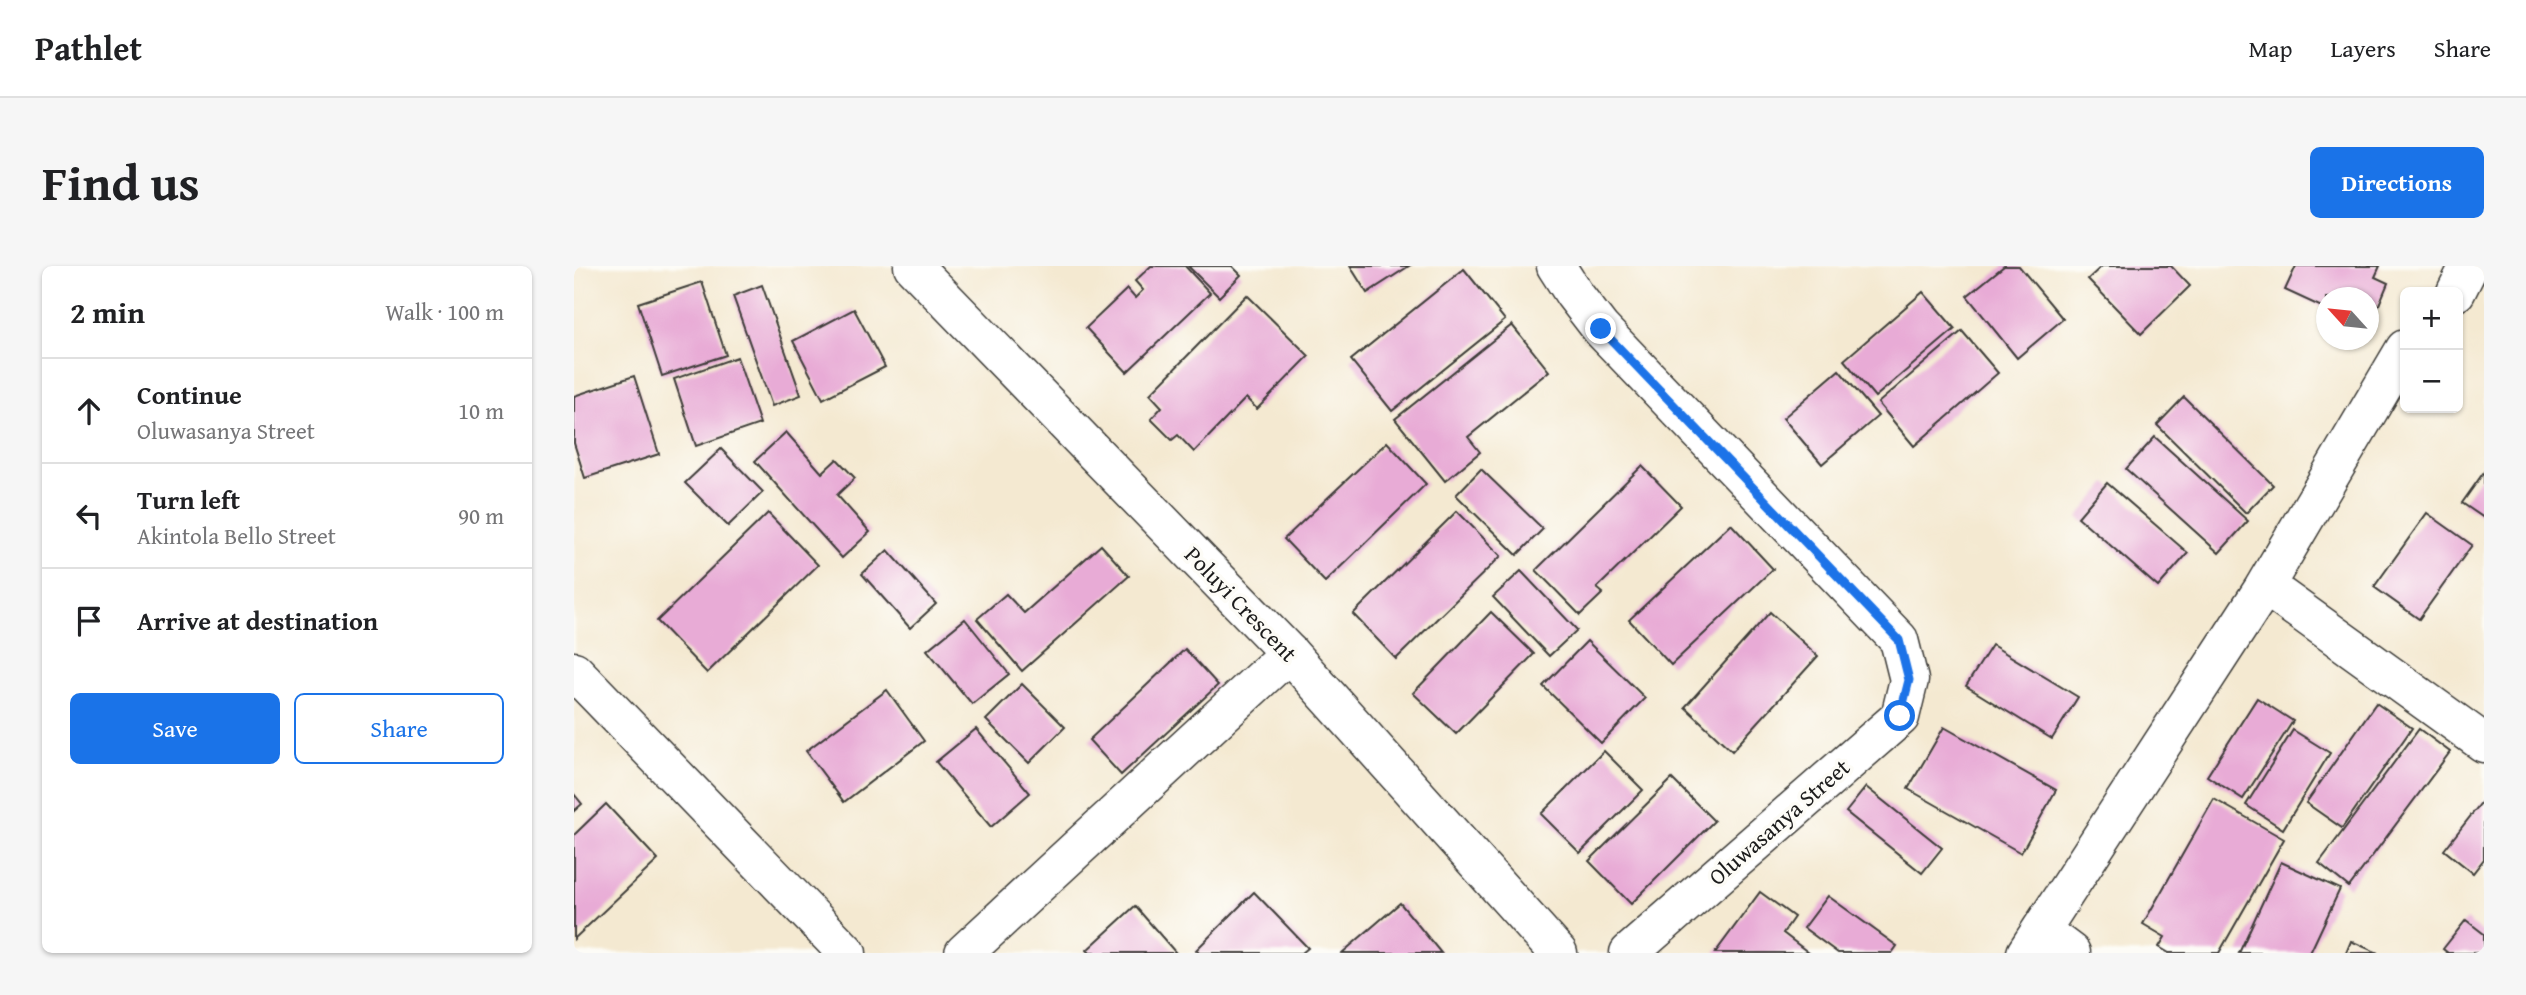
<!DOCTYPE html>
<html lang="en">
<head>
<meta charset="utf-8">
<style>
	:root { --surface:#fff; --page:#f6f6f6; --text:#202124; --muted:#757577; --line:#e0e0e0; --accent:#1a73e8 }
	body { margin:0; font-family:"Gentium Book Plus",serif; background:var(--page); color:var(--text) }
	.controls { position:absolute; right:21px; top:21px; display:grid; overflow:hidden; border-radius:10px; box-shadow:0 2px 5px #0004 }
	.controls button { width:63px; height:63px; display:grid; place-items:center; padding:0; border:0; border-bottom:2px solid var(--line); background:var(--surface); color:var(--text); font:35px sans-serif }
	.compass { position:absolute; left:1742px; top:21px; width:63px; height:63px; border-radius:50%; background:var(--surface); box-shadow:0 2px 5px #0004; rotate:297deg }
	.stop { position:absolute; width:21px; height:21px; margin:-16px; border:5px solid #1a73e8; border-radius:50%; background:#fff }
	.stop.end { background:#1a73e8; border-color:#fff; box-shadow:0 2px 7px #0008 }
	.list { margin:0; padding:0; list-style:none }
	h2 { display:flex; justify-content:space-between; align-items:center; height:91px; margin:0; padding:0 28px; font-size:30px }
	h2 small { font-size:23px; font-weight:400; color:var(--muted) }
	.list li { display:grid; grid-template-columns:46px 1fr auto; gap:21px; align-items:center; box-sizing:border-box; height:105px; padding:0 28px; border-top:2px solid var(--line) }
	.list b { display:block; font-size:26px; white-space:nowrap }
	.list p { margin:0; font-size:23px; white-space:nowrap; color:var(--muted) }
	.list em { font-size:23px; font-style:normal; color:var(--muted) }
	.actions { display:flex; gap:14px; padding:21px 28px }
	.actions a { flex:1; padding:16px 0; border:2px solid var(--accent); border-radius:10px; text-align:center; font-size:24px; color:var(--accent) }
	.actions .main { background:var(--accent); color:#fff }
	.icon { flex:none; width:38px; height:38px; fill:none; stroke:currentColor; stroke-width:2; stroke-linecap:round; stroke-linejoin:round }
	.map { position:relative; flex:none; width:1910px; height:687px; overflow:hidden; border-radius:10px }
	header { display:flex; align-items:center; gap:42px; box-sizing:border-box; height:98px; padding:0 35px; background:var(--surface); border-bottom:2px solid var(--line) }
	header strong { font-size:33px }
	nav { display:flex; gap:38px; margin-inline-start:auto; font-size:24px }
	.intro { display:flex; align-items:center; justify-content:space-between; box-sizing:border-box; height:168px; padding:0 42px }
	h1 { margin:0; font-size:49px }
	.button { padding:18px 32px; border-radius:10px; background:var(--accent); color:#fff; font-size:24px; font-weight:700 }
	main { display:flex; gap:42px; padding:0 42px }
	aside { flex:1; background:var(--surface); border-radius:10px; box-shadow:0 2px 5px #0004 }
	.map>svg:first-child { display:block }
</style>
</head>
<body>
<header>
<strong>Pathlet</strong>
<nav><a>Map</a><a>Layers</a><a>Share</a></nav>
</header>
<div class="intro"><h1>Find us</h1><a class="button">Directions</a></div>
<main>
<aside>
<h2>2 min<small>Walk · 100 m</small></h2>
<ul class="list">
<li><svg class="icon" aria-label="ahead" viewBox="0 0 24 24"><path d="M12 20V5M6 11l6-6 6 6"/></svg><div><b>Continue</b><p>Oluwasanya Street</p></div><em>10 m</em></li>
<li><svg class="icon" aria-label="left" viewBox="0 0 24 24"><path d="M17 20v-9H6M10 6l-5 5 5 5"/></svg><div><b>Turn left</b><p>Akintola Bello Street</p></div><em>90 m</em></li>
<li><svg class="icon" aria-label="arrive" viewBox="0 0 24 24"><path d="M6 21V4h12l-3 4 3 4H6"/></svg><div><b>Arrive at destination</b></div></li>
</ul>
<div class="actions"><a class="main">Save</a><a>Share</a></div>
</aside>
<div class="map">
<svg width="1910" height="687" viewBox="0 0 1910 687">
	<rect width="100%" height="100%" fill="#fdfcf7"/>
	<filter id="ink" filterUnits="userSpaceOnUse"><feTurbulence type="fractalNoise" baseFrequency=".0143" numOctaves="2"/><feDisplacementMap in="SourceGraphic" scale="14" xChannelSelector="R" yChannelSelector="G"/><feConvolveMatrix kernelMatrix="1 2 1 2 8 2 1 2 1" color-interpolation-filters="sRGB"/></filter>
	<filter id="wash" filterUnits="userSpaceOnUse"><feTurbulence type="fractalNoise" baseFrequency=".00686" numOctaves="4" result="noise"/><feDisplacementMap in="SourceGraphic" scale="28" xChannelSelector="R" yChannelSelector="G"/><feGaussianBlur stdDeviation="1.57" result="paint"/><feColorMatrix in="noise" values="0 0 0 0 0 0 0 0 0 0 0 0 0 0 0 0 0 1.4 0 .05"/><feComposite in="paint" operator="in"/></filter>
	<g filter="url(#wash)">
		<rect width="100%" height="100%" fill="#f4e9d1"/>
		<g id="blocks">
			<g fill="#e8abd6">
				<path d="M577,0H611L636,27L553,106L512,62L553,23L561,32L569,24L561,15Z"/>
				<path d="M614,0H658L667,9L645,31Z"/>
				<path d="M776,0H835L793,27Z"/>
				<path d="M1430,0H1445L1489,53L1443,92L1393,30Z"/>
				<path d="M1528,0H1597L1616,20L1567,68L1514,13Z"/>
				<path d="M1722,0H1806L1801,11L1814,17L1804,41L1797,38L1794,43V32H1752V43L1711,24Z"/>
				<path d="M890,3L931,54L818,145L777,94Z"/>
				<path d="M128,16L152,89L88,110L64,37Z"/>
				<path d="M188,19L227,129L198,140L159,30Z"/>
				<path d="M1349,26L1381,63L1301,131L1270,94Z"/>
				<path d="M673,29L735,90L683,143L672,132L620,186L604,169L598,174L577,153L588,141L576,128Z"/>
				<path d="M280,43L311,101L249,133L219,75Z"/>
				<path d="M938,59L975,105L894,171L906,186L871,215L821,153Z"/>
				<path d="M1388,65L1424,107L1340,180L1304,137Z"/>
				<path d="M163,91L186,158L122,180L100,113Z"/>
				<path d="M1265,104L1304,150L1248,198L1209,152Z"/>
				<path d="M60,110L85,188L11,212L0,177V130Z"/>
				<path d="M1610,131L1699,219L1672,247L1583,159Z"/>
				<path d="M212,166L248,207L263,193L281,212L263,229L296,266L268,292L181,195Z"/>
				<path d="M1581,171L1674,255L1645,287L1552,203Z"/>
				<path d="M813,176L852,218L751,316L710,273Z"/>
				<path d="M147,183L189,226L154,260L111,217Z"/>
				<path d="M1068,200L1107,240L1023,322L1029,327L1006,349L962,304Z"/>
				<path d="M907,203L969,263L943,289L882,229Z"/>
				<path d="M1910,206V252L1888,237Z"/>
				<path d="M1533,217L1614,287L1584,321L1504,251Z"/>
				<path d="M883,245L927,290L822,393L779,348Z"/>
				<path d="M194,247L244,299L133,407L83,355Z"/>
				<path d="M1853,247L1898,279L1845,353L1800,321Z"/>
				<path d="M1157,258L1199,303L1097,399L1055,354Z"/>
				<path d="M527,279L555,310L448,405L403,353L432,328L450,347Z"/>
				<path d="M314,284L362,338L336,362L288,308Z"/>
				<path d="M947,305L1003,364L975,390L919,331Z"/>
				<path d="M917,346L960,388L882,468L839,427Z"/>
				<path d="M1196,346L1244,390L1158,485L1111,441Z"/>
				<path d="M391,353L435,408L398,438L353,384Z"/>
				<path d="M1013,375L1071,432L1027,477L969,420Z"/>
				<path d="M1418,379L1504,431L1478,473L1392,420Z"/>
				<path d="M611,383L644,419L547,509L515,474Z"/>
				<path d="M448,418L491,461L455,497L412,454Z"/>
				<path d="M313,424L350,475L270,536L232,485Z"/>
				<path d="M1683,432L1719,455L1669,533L1633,510Z"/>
				<path d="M1802,437L1838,462L1768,562L1732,537Z"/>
				<path d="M1370,461L1482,524L1447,587L1334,523Z"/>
				<path d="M402,463L456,527L417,561L362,496Z"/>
				<path d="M1845,463L1876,486L1775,621L1745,597Z"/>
				<path d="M1719,464L1756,487L1709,563L1672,539Z"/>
				<path d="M1030,485L1069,524L1006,587L967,548Z"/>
				<path d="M1098,513L1140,555L1057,638L1015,595Z"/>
				<path d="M1292,521L1368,582L1348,607L1272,546Z"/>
				<path d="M0,528L8,538L0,545Z"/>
				<path d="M1640,533L1710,573L1645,687H1595L1585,681L1591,671L1569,658Z"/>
				<path d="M1910,533V593L1899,607L1870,584Z"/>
				<path d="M32,538L84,594L0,673V569Z"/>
				<path d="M1707,596L1766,623L1736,687H1665Z"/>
				<path d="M680,626L734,682L728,687H625L622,684Z"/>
				<path d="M1186,626L1220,651L1209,667L1235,687H1141Z"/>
				<path d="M1254,630L1323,680L1318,687H1264L1230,662Z"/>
				<path d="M826,637L867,687H768Z"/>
				<path d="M561,640L602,687H516L513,684Z"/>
				<path d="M1892,654L1910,668V687H1874L1869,683Z"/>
				<path d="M1777,675L1804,687H1772Z"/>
			</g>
		</g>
	</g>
	<g filter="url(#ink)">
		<use href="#blocks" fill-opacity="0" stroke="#3c3b37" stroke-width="2"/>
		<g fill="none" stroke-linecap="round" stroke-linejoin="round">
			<defs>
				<g id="minor">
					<path d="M339,0L715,387L984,687"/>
					<path d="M982,0L1000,28L1027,63L1325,374L1335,414L1326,451L1055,687"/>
					<path d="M1882,26L1895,0"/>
					<path d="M1707,331L1910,477"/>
					<path d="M0,405L273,687"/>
					<path d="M1485,678L1497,687"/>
					<path d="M390,687L715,387"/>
					<path d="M1452,687L1689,323L1831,83"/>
				</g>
			</defs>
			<use href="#minor" stroke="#3c3b37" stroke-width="41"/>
			<use href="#minor" stroke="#fff" stroke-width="38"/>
		</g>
	</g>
	<g fill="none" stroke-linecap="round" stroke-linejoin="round" filter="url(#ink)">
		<path stroke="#1a73e8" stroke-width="9" d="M1027,63L1325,374L1335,414L1326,450"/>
	</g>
	<g text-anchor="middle" stroke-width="7" stroke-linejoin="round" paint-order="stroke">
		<g font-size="23" fill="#1c1c1c" stroke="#fdfcf7">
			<text transform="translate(667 338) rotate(46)" y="8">Poluyi Crescent</text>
			<text transform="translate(1205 556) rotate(-41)" y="8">Oluwasanya Street</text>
		</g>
	</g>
</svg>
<div class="controls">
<button>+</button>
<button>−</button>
</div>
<svg class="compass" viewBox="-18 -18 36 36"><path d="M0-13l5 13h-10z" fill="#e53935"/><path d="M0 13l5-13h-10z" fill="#757577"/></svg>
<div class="stop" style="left:1326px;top:450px"></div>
<div class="stop end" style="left:1027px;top:63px"></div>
</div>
</main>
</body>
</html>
